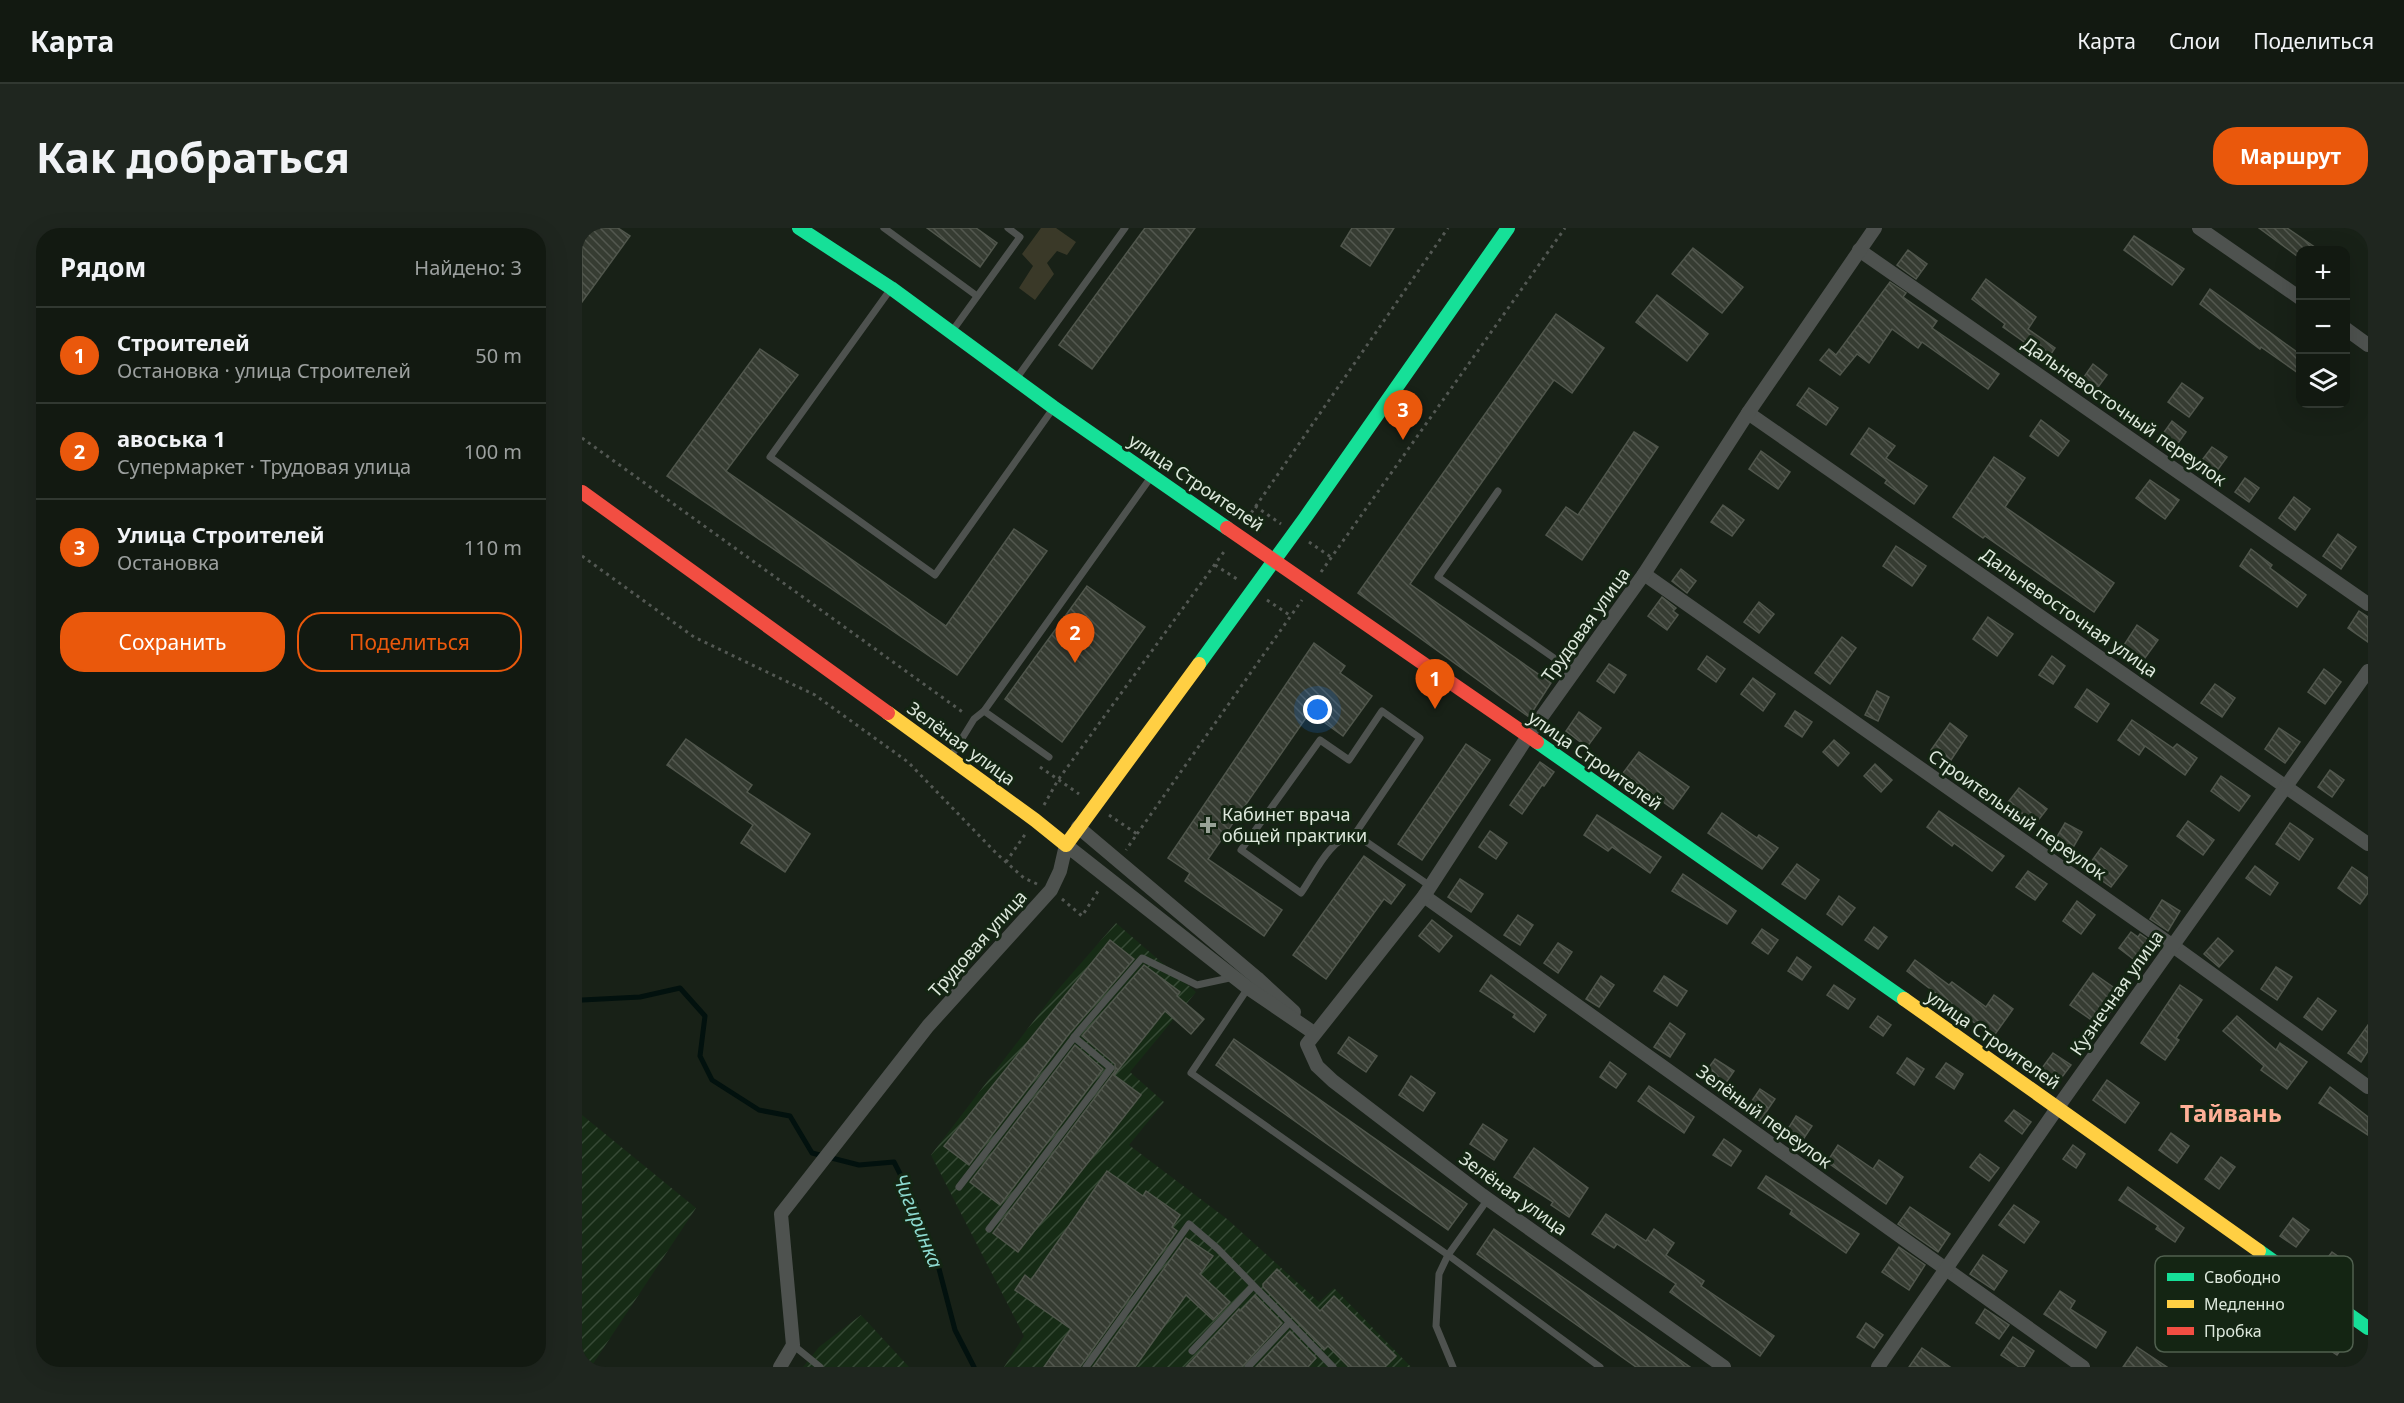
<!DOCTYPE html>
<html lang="ru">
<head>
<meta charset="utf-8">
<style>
	:root { --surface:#121911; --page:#1f261f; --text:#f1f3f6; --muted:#9ca09f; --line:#313831; --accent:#ea580c }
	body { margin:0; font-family:"Noto Sans",sans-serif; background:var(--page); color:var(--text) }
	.controls { position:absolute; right:18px; top:18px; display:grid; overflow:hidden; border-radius:12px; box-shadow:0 6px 24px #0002 }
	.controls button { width:54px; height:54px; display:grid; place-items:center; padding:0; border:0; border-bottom:2px solid var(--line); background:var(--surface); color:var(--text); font:30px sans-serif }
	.you { position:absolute; left:736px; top:482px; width:21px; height:21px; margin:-15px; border:4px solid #fff; border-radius:50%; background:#1a73e8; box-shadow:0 0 0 9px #1a73e833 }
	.badge { display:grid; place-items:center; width:39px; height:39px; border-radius:50%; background:var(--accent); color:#fff; font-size:20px; font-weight:700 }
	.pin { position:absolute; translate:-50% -50px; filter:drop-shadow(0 2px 3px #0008) }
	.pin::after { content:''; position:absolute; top:32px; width:21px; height:18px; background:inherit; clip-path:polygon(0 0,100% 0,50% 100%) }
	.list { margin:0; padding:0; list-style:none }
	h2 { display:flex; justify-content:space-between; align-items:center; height:78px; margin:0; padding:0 24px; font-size:26px }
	h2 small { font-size:20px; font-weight:400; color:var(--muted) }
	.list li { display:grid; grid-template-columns:39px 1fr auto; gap:18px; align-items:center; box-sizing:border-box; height:96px; padding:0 24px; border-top:2px solid var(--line) }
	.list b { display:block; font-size:22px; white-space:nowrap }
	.list p { margin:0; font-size:20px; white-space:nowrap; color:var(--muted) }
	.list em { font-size:20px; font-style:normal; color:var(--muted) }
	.actions { display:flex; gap:12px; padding:18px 24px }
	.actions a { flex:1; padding:14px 0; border:2px solid var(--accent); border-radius:24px; text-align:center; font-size:21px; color:var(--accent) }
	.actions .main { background:var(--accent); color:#fff }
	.icon { flex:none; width:33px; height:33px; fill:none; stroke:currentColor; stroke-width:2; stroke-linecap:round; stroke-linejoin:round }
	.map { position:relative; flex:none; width:1786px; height:1139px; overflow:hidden; border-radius:24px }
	header { display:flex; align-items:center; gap:36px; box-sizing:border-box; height:84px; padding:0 30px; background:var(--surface); border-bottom:2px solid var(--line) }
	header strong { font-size:28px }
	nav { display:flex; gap:33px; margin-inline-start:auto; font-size:21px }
	.intro { display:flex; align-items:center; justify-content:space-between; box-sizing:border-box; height:144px; padding:0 36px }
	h1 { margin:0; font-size:42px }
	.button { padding:15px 27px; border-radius:24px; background:var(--accent); color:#fff; font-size:21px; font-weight:700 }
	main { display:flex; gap:36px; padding:0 36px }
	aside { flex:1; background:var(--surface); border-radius:24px; box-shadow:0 6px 24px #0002 }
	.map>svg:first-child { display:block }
</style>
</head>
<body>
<header>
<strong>Карта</strong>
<nav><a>Карта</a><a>Слои</a><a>Поделиться</a></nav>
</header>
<div class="intro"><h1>Как добраться</h1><a class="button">Маршрут</a></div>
<main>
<aside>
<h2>Рядом<small>Найдено: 3</small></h2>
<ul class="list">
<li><span class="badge">1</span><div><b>Строителей</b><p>Остановка · улица Строителей</p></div><em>50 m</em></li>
<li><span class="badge">2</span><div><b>авоська 1</b><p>Супермаркет · Трудовая улица</p></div><em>100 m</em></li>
<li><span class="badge">3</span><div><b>Улица Строителей</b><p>Остановка</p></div><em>110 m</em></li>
</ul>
<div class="actions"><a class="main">Сохранить</a><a>Поделиться</a></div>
</aside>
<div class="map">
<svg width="1786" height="1139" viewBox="0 0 1786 1139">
	<defs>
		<pattern id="industrial-furrows" width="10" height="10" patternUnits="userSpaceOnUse" patternTransform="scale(1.5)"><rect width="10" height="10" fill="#162b15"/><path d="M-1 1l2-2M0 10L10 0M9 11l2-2" fill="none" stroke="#374a36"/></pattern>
		<pattern id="building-back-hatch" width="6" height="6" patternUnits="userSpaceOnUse" patternTransform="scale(1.5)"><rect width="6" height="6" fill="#363c32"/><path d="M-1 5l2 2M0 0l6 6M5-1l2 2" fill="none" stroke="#53584f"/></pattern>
	</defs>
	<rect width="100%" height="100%" fill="#182117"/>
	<g fill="url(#industrial-furrows)">
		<path d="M534,695L614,764L548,844L582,874L547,917L645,991L737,1074L752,1060L829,1139H422L442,1108L349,927L473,765Z"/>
		<path d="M0,887L114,980L9,1139H0Z"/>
		<path d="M279,1087L327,1139H221L237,1119Z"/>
	</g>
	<path fill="#3a3928" d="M459,0H474L494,14L485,27L475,23L465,35L472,46L453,72L437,60L451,38L440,26Z"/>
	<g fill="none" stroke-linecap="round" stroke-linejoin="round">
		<path stroke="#02110e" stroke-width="5" d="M0,772L58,769L98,760L123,788L118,828L130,852L177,882L208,888L230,925L277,937L312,934L333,975L356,1037L373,1102L392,1139"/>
	</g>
	<g fill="url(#building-back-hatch)" stroke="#50564c" stroke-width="1.5">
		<path d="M4,0H36L48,8L0,74V6Z"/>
		<path d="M345,0H394L415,15L398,39Z"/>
		<path d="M563,0H613L510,141L477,117Z"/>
		<path d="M770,0H812L788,38L759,18Z"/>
		<path d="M1677,0H1705L1737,22H1719V31Z"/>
		<path d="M1552,8L1602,41L1590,57L1542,22Z"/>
		<path d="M1111,20L1161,59L1140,85L1090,46Z"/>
		<path d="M1326,22L1345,36L1334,51L1315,37Z"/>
		<path d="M1404,51L1454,89L1446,101L1473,120L1463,135L1450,125L1452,121L1421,99L1423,96L1390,71Z"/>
		<path d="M1308,54L1324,65L1321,69L1355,93L1350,100L1417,146L1406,161L1340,114L1336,120L1310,101L1287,135L1275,126L1258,147L1238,132L1247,121L1254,127Z"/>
		<path d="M1628,61L1719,127V147L1679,119L1678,121L1618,76Z"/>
		<path d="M1075,67L1126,106L1105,133L1054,94Z"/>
		<path d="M974,86L1022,120L990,165L972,152L828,356L969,455L947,489L776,365Z"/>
		<path d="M178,121L216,147L144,243L364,398L432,301L465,323L375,447L85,248Z"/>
		<path d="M1511,136L1525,147L1511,166L1497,156Z"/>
		<path d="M1600,155L1621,170L1607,189L1586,174Z"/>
		<path d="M1227,160L1256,180L1244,197L1215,177Z"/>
		<path d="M1459,192L1487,213L1476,228L1448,208Z"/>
		<path d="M1590,193L1604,204L1589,225L1575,214Z"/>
		<path d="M1287,200L1313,218L1304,230L1345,258L1332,276L1303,255L1305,252L1269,226Z"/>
		<path d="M1052,204L1076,219L1000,332L964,307L984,279L996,287Z"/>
		<path d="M1630,219L1645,229L1629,251L1614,240Z"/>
		<path d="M1179,223L1208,244L1196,261L1167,241Z"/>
		<path d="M1412,229L1443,250L1423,279L1532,355L1512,384L1403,308L1401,310L1371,289Z"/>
		<path d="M1663,250L1677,260L1667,274L1653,264Z"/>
		<path d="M1568,252L1597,272L1583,291L1554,270Z"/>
		<path d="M1712,269L1728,281L1713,302L1697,290Z"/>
		<path d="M1141,277L1162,292L1150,308L1129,294Z"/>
		<path d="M1756,306L1774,319L1759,341L1741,328Z"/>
		<path d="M1314,318L1344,338L1330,358L1301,338Z"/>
		<path d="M1669,321L1690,337L1688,340L1724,367L1715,379L1658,338Z"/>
		<path d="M1099,341L1114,353L1105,365L1090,353Z"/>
		<path d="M505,358L563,399L480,514L423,471Z"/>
		<path d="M1080,369L1094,380L1091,383L1096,387L1085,402L1066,388Z"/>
		<path d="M1177,374L1192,386L1177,405L1162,394Z"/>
		<path d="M1777,383L1786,389V414L1766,400Z"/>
		<path d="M1406,389L1431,406L1415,428L1391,411Z"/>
		<path d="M1555,397L1576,412L1560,434L1540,420Z"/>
		<path d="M1260,409L1274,420L1248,456L1233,445Z"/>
		<path d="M732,415L763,438L758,445L790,468L761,508L728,484L626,631L700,682L682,708L603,653L608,645L586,630Z"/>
		<path d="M1125,428L1143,441L1134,454L1116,441Z"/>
		<path d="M1470,428L1483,438L1471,456L1457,447Z"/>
		<path d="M1027,436L1044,447L1032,465L1015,453Z"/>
		<path d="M1742,441L1759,454L1743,476L1726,464Z"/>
		<path d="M1171,450L1193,466L1181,483L1159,466Z"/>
		<path d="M1633,456L1653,470L1640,489L1619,475Z"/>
		<path d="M1505,461L1527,476L1515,494L1493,479Z"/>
		<path d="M1295,463L1307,469L1296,493L1283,487Z"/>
		<path d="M1213,483L1230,494L1220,509L1203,498Z"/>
		<path d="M997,484L1019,500L1005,519L984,503Z"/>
		<path d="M1550,492L1591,520L1595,516L1615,530L1603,547L1563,518L1557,527L1536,512Z"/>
		<path d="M1368,495L1385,508L1367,535L1349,522Z"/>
		<path d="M1697,500L1718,514L1703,535L1683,521Z"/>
		<path d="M104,511L170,557L165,564L228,606L203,644L159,615L171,597L85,537Z"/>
		<path d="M1252,512L1267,525L1256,538L1241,524Z"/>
		<path d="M884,516L908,532L840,632L816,616Z"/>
		<path d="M1057,524L1107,559L1091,581L1041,545Z"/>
		<path d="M958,534L972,544L962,558L960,557L940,586L928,577Z"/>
		<path d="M1293,536L1310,552L1299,564L1282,548Z"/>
		<path d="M1748,542L1762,552L1750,569L1736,559Z"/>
		<path d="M1639,548L1668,568L1657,583L1629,563Z"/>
		<path d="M1437,560L1465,581L1451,599L1423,578Z"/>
		<path d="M1357,583L1422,628L1410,643L1372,615L1370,618L1345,599Z"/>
		<path d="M1140,585L1175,610L1177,607L1196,620L1180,641L1126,605Z"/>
		<path d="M1015,587L1079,629L1068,645L1030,619L1026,623L1002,607Z"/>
		<path d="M1606,593L1632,612L1621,627L1595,608Z"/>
		<path d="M1483,595L1500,604L1489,623L1472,614Z"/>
		<path d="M1708,595L1731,611L1717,632L1694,616Z"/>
		<path d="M908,603L925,615L914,631L897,619Z"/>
		<path d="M1519,620L1545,638L1529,659L1504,641Z"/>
		<path d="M782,628L823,657L809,676L802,671L744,751L711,727Z"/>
		<path d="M1215,636L1237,652L1223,671L1200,656Z"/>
		<path d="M1673,638L1696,655L1688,667L1664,650Z"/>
		<path d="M1770,639L1786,650V665L1778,676L1756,660Z"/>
		<path d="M1446,643L1465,656L1453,672L1434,659Z"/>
		<path d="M1101,646L1154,683L1145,696L1090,663Z"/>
		<path d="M878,651L901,666L889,684L866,669Z"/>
		<path d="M1257,668L1273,680L1260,697L1245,686Z"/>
		<path d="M1580,672L1598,683L1586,703L1568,691Z"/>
		<path d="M1495,673L1513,687L1499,706L1481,693Z"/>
		<path d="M936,687L951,697L938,717L922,707Z"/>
		<path d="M850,692L870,708L857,724L837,708Z"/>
		<path d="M1292,699L1305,709L1296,721L1283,712Z"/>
		<path d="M1180,701L1196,712L1186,726L1170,715Z"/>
		<path d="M1549,704L1556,709L1558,706L1574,717L1559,737L1537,720Z"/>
		<path d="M1636,710L1651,723L1637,739L1622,726Z"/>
		<path d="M528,712L552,731L487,806L387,937L362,918Z"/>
		<path d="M976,715L990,724L976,745L962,735Z"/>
		<path d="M1215,729L1229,739L1220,752L1206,743Z"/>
		<path d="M1333,732L1367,757L1370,754L1404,779L1412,767L1431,781L1411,809L1325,743Z"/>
		<path d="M562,737L598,764L595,768L622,791L609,806L583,783L532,847L559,867L436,1024L411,1005L533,843V836L500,808Z"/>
		<path d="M1694,739L1710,749L1695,772L1679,761Z"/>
		<path d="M1511,745L1541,766L1518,798L1488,777Z"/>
		<path d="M909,747L964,787L952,804L931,789L933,786L898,763Z"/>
		<path d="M1019,748L1032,757L1017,779L1004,771Z"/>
		<path d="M1082,748L1105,763L1095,778L1072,763Z"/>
		<path d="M1252,757L1273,771L1266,781L1245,767Z"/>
		<path d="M1598,757L1620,772L1594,810L1597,812L1583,832L1559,815Z"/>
		<path d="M1736,770L1754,783L1740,802L1722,789Z"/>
		<path d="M1296,788L1309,797L1301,808L1288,799Z"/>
		<path d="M1655,788L1694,822L1698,815L1725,834L1705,861L1679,842L1682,838L1641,803Z"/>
		<path d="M1088,795L1103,806L1088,829L1072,819Z"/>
		<path d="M1786,797V823L1779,834L1766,825Z"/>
		<path d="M767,809L795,828L784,844L756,825Z"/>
		<path d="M652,811L885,976L866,1002L634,837Z"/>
		<path d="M493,817L521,841L418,977L388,954Z"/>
		<path d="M1471,825L1489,837L1477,853L1460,840Z"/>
		<path d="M1325,830L1342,841L1332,857L1315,845Z"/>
		<path d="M1133,831L1152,843L1139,862L1120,849Z"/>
		<path d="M1028,834L1044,846L1034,860L1018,849Z"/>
		<path d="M1364,835L1381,846L1372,861L1354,849Z"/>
		<path d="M829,848L853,865L841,883L817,867Z"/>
		<path d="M1525,852L1557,875L1543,895L1511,872Z"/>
		<path d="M1067,858L1112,889L1102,905L1056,873Z"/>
		<path d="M1748,859L1786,889V907L1737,875Z"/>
		<path d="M1178,861L1193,871L1178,893L1163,883Z"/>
		<path d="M1432,882L1449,894L1440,906L1423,893Z"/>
		<path d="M1214,888L1230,898L1216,919L1201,909Z"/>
		<path d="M901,896L925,912L912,932L888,916Z"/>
		<path d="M1589,905L1607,918L1595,935L1577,922Z"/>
		<path d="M1142,911L1159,923L1149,938L1131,927Z"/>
		<path d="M1256,917L1291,941L1297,932L1321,949L1304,976L1245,934Z"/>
		<path d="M1491,917L1503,926L1494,940L1481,931Z"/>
		<path d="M952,920L1006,960L987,989L969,977L971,974L932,949Z"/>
		<path d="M1398,926L1417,940L1407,953L1388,939Z"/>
		<path d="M1639,929L1653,939L1637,961L1623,951Z"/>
		<path d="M525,943L561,968L564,963L598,987L590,999L595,1003L498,1139H462L489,1101L433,1062L443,1047L449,1052Z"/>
		<path d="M1184,948L1277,1006L1264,1025L1208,986L1210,982L1176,960Z"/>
		<path d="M1546,959L1602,1000L1593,1014L1574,1001L1576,998L1537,972Z"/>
		<path d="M1432,977L1457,994L1442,1015L1417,997Z"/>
		<path d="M1328,979L1368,1006L1356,1024L1316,996Z"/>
		<path d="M1024,986L1064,1013L1072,1001L1092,1015L1084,1027L1122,1053L1119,1058L1192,1108L1178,1128L1088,1064L1094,1056L1035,1016L1032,1020L1010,1006Z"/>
		<path d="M1711,990L1727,1002L1714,1019L1698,1008Z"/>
		<path d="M912,1001L1108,1139H1054L895,1026Z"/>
		<path d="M604,1010L631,1028L618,1046L648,1074L631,1092L604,1067L553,1139H511Z"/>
		<path d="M1317,1019L1343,1037L1327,1062L1300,1044Z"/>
		<path d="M1750,1024L1767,1036L1757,1049L1740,1037Z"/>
		<path d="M1401,1027L1425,1043L1412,1062L1388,1046Z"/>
		<path d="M695,1041L738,1083L752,1068L814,1128L803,1139H767L746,1118L742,1122L681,1059V1056Z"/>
		<path d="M1478,1063L1493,1073L1488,1081L1524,1104L1514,1120L1462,1086Z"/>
		<path d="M673,1067L700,1095L660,1139H604L657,1081L658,1083Z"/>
		<path d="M1715,1080L1765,1113L1755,1127L1725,1107L1723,1109L1704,1096Z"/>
		<path d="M1403,1081L1427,1097L1417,1111L1394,1095Z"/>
		<path d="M1284,1095L1301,1107L1292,1120L1275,1109Z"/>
		<path d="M708,1103L734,1130L726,1139H674Z"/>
		<path d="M1431,1109L1452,1123L1442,1139H1437L1419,1127Z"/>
		<path d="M1555,1119L1585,1139H1541Z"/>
		<path d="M1340,1120L1368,1139H1327Z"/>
	</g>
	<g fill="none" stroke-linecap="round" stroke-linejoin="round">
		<g stroke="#535853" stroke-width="3" stroke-dasharray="3 4.5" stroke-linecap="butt">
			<path d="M0,210L382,485"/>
			<path d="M673,278L699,296"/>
			<path d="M665,291L866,0"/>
			<path d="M727,314L749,329"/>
			<path d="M0,328L112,409L233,467L326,534L415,626L442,650L455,656"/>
			<path d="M633,337L658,353"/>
			<path d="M739,344L983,0"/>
			<path d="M685,372L709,388"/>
			<path d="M458,539L497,566"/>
			<path d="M462,577L476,552L644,321"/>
			<path d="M527,587L555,606L544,622"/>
			<path d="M555,606L720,372"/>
			<path d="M424,634L444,605"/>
			<path d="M480,671L500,688L518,660"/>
		</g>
		<g stroke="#4e524f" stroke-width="7">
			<path d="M302,0L395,68"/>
			<path d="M308,62L188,229L353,347L470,182"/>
			<path d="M371,102L438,9L426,0"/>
			<path d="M434,151L543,0"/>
			<path d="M916,263L856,349L992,444"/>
			<path d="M402,483L467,529"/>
			<path d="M368,530L392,491L402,483L569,249"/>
			<path d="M773,606L838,510L800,483L767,532L738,512L659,622L719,665C733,645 748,610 773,606L848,658"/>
			<path d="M666,760L609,845L866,1027L1018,1139"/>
			<path d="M377,959L497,803L560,730L615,757L652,749"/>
			<path d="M407,1001L529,840L492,809"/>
			<path d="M211,1117L238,1139"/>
			<path d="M610,1123L671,1058"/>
			<path d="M504,1139L607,996L636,1021L751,1139"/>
			<path d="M666,1139L707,1095"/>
			<path d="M871,1139L854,1098L857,1046L866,1027L906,971"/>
		</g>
		<g stroke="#4e524f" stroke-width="14">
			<path d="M1617,0L1718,70"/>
			<path d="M1277,22L1786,376"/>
			<path d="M1764,101L1786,117"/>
			<path d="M1166,185L1786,616"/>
			<path d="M1062,346L1591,718L1786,859"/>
			<path d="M496,599L675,750L712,784"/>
			<path d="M842,668L1501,1139"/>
			<path d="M198,1139L211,1117L199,986L346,798L469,662L478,643L484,617L666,760L732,805"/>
			<path d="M1142,1139L900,967L751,853L735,838L725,816L842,668L946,508L1062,346L1166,185L1293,0"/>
			<path d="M1296,1139L1476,879L1786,443"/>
		</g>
		<g stroke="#16e098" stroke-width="14">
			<path d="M217,0L309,60L471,179L645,300"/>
			<path d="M617,436L723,290L926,0"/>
			<path d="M955,514L1322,771"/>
			<path d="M1677,1023L1786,1100"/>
		</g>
		<g stroke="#ffcf43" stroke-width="14">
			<path d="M306,485L453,592L484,617L617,436"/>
			<path d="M1322,771L1677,1023"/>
		</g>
		<g stroke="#f24e42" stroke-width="14">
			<path d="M0,264L306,485"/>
			<path d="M645,300L955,514"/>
		</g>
	</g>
	<path fill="#98a297" stroke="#142513" stroke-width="2" d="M623 588h6v6h6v6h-6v6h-6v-6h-6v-6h6z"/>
	<g text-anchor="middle" stroke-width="6" stroke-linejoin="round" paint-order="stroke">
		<g font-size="18" fill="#dde8dc" stroke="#142513">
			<text transform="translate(1542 184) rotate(35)" y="6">Дальневосточный переулок</text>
			<text transform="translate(614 255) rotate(34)" y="6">улица Строителей</text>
			<text transform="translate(1487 385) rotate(35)" y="6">Дальневосточная улица</text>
			<text transform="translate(1004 397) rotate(-54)" y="6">Трудовая улица</text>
			<text transform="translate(379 516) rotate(36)" y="6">Зелёная улица</text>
			<text transform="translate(1013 533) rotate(35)" y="6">улица Строителей</text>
			<text transform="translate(1435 587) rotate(35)" y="6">Строительный переулок</text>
			<text transform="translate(396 716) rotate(-48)" y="6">Трудовая улица</text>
			<text transform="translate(1535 765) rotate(-55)" y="6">Кузнечная улица</text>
			<text transform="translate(1411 812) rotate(35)" y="6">улица Строителей</text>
			<text transform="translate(1182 889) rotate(36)" y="6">Зелёный переулок</text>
			<text transform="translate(931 966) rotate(36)" y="6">Зелёная улица</text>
		</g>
		<g font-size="18" fill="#dde8dc" stroke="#142513" text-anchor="start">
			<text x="640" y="593">Кабинет врача<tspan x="640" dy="21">общей практики</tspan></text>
		</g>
		<g font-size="20" font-style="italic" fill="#8ddad0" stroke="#142513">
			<text transform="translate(336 993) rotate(68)" y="7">Чигиринка</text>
		</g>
		<g font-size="24" font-weight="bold" fill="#feaf96" stroke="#142513">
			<text x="1649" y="894">Тайвань</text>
		</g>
	</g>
	<rect x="1573" y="1028" width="198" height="96" rx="9" fill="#142513" stroke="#50604f" stroke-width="1.5"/>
	<rect x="1585" y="1045" width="27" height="8" fill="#16e098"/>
	<rect x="1585" y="1072" width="27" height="8" fill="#ffcf43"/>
	<rect x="1585" y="1099" width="27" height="8" fill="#f24e42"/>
	<g font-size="16" fill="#dde8dc">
		<text x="1622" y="1055">Свободно</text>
		<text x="1622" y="1082">Медленно</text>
		<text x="1622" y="1109">Пробка</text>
	</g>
</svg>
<div class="controls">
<button>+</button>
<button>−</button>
<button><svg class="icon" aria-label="layers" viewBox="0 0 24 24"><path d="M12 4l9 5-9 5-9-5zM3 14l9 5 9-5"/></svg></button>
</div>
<div class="you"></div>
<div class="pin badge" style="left:853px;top:481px">1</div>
<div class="pin badge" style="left:493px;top:435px">2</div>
<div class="pin badge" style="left:821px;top:212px">3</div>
</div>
</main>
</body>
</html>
